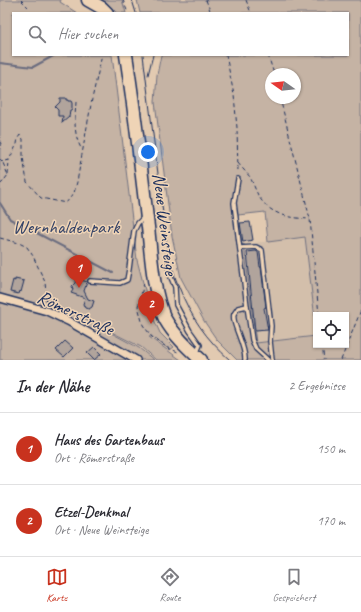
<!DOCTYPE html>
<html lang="de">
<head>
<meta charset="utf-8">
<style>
	:root { --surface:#fff; --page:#f2f2f3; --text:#2b2b33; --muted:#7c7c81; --line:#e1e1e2; --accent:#c8321e }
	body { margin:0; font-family:Caveat,sans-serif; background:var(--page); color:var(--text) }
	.controls { position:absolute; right:12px; bottom:12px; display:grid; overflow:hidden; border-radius:0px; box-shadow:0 1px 3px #0004 }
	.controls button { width:36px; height:36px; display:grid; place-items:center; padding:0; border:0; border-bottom:1px solid var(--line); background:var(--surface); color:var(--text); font:20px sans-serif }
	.compass { position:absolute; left:265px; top:68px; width:36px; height:36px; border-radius:50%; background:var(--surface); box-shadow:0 1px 3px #0004; rotate:284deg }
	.you { position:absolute; left:148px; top:152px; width:14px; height:14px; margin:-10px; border:3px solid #fff; border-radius:50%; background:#1a73e8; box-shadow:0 0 0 6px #1a73e833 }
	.badge { display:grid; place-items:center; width:26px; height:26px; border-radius:50%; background:var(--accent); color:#fff; font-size:13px; font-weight:700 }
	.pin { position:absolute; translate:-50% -33px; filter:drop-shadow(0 1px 2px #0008) }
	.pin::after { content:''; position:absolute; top:21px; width:14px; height:12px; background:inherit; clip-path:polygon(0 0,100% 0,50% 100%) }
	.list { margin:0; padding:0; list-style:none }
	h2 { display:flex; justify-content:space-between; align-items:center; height:52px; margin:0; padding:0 16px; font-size:17px }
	h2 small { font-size:13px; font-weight:400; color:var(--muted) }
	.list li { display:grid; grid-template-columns:26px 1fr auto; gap:12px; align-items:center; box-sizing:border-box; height:72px; padding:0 16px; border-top:1px solid var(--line) }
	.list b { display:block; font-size:15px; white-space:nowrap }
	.list p { margin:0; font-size:13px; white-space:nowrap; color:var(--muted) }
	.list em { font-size:13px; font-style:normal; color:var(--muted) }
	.icon { flex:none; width:22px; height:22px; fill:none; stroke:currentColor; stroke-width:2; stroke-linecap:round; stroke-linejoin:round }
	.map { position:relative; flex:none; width:361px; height:360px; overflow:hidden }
	.search { position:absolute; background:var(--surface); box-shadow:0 1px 3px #0004; left:12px; right:12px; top:12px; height:44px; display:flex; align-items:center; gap:10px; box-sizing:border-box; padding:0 14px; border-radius:0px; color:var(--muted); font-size:15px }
	.sheet { height:196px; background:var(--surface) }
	nav { display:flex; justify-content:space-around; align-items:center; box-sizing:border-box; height:56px; border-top:1px solid var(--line); background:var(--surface); font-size:11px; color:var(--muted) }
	nav a { display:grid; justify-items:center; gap:2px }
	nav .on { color:var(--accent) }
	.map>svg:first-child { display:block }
</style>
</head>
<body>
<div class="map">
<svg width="361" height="360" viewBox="0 0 361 360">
	<rect width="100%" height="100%" fill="#e2cab1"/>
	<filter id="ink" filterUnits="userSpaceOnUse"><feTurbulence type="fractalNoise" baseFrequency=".025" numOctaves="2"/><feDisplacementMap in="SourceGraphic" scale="8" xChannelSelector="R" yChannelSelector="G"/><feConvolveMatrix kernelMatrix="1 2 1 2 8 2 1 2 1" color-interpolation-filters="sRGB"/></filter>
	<g filter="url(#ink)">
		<path fill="#d3bfab" d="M305,237L316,327V336L256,343L244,244Z"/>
		<g fill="#c5b3a4" stroke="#707181" fill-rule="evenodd">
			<path d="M0,0H61L60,2L77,13H13V55H112L137,260L145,290L147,304L160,333L174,347L170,350L152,337H149L181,360H156L141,347L78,315L139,348L154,360H0Z"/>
			<path d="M101,0H122L126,13H117L108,4Z"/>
			<path d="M137,0H361V360H237L217,340L204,321L181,278L172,236L155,102L157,75L161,55H348V13H140ZM271,74H295V98H271ZM265,212L268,242L305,237L316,327V315H346V345H316V336L256,343L244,244L242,245L238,215Z"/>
		</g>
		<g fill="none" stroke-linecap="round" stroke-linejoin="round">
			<g stroke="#6a6c7f" stroke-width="2">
				<path d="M0,63L33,67L55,55"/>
				<path d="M0,203L10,219L113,273"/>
			</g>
		</g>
		<g fill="#b1a49c" stroke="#1b2f5e">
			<path d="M60,98H66V100H68V101H71L72,103V110H70L69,117L62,123L63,116H58V110L55,107L60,102Z"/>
			<path d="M250,222L253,240L243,242L240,223Z"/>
			<path d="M256,251L258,252L260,267H261L266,307L264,308L268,330L255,331L247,252Z"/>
			<path d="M76,278L87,282L84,291L88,299L94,301L92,307L89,309L85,308L83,304L85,298L71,293L73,290L72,286L75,283Z"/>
			<path d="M15,279L24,281L21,292L20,291L19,294L10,292L13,280L15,281Z"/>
			<path d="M65,341L73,348L64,357L56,350Z"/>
			<path d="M94,347L101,354L94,360L87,353Z"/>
		</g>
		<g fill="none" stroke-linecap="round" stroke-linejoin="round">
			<defs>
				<g id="lane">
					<path d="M238,179L234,203L247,306L238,308C237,310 235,312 234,314C231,323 246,346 245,360"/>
					<path d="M240,248L256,247L262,250L271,326L270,341L272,360"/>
					<path d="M168,264L170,275L175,287L176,305L190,331L200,345L197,352"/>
					<path d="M90,281L120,283L127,280L129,269L134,231L138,223L144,217"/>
					<path d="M247,306L252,340L256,349L268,360"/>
				</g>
				<path id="street" d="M0,298L47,311L68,321L136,360"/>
				<g id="primary">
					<path d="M88,0L102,8L107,13"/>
					<path d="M126,55C135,112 141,169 148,227C151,254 153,294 165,319C174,335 187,347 201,360"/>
				</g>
			</defs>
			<use href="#lane" stroke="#1b2f5e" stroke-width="6"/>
			<use href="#street" stroke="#1b2f5e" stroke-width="10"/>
			<use href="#primary" stroke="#1b2f5e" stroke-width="15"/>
			<g stroke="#1b2f5e" stroke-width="1" stroke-dasharray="4 3" stroke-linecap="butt">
				<path d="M21,0L28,7"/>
				<path d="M123,0L128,13"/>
				<path d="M206,0L211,13"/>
				<path d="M246,0L251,13"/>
				<path d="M226,55L234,95L237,128L238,173"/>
				<path d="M268,55L274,74"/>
				<path d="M280,98L310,219L319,315"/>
				<path d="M76,102C75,117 73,134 81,148H83"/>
				<path d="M0,142L1,144L0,149"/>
				<path d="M0,159L3,162L9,160L17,144L18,138L20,135L23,139V157L27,182L41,198L66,203L74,193L77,182L92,99L102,55"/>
				<path d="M238,163C241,167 246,172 250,177C253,183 255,189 258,195C269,215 289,218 310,219"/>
				<path d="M8,175L9,160"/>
				<path d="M0,184L2,183L8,175L3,163"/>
				<path d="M0,238L19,243L27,247L33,256L45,282L47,304"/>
				<path d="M144,283L140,299L138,306L143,325L152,337L168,348L178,352"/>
				<path d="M322,345L324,360"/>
				<path d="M341,360L361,310"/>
			</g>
			<use href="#lane" stroke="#efd4b6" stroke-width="3.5"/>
			<use href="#street" stroke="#efd4b6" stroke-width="7"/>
			<use href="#primary" stroke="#efd4b6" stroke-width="12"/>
			<g stroke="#1b2f5e" stroke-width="1">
				<path d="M132,0L136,13"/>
				<path d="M143,55L167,245C169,254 171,264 174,273C175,278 177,282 179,287C190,316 207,340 230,360"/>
				<path d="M148,75L153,55"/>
			</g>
		</g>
	</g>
	<g text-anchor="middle" stroke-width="3" stroke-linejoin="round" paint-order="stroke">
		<g font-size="19" fill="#1b2f5e" stroke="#efd4b6">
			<text transform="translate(166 224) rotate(83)" y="7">Neue Weinsteige</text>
			<text transform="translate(76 312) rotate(25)" y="7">Römerstraße</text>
		</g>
		<g font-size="19" fill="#344368" stroke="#efd4b6">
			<text x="66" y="233">Wernhaldenpark</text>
		</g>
	</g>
</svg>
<div class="controls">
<button><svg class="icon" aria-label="locate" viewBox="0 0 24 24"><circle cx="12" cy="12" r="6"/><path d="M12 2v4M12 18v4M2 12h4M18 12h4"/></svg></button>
</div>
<svg class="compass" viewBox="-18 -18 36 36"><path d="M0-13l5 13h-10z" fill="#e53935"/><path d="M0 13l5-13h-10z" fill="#7c7c81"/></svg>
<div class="you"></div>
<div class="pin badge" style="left:79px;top:288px">1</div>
<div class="pin badge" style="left:151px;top:324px">2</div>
<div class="search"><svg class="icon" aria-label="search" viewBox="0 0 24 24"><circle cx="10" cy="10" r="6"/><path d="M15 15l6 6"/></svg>Hier suchen</div>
</div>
<section class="sheet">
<h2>In der Nähe<small>2 Ergebnisse</small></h2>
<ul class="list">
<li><span class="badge">1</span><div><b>Haus des Gartenbaus</b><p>Ort · Römerstraße</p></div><em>150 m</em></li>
<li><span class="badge">2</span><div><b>Etzel-Denkmal</b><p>Ort · Neue Weinsteige</p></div><em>170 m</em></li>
</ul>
</section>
<nav>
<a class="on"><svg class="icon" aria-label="map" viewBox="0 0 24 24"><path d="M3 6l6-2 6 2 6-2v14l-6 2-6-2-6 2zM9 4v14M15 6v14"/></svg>Karte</a>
<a><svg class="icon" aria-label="directions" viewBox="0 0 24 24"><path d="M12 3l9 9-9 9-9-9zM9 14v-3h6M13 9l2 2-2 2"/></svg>Route</a>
<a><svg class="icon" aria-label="saved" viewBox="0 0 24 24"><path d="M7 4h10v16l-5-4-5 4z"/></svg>Gespeichert</a>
</nav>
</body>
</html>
